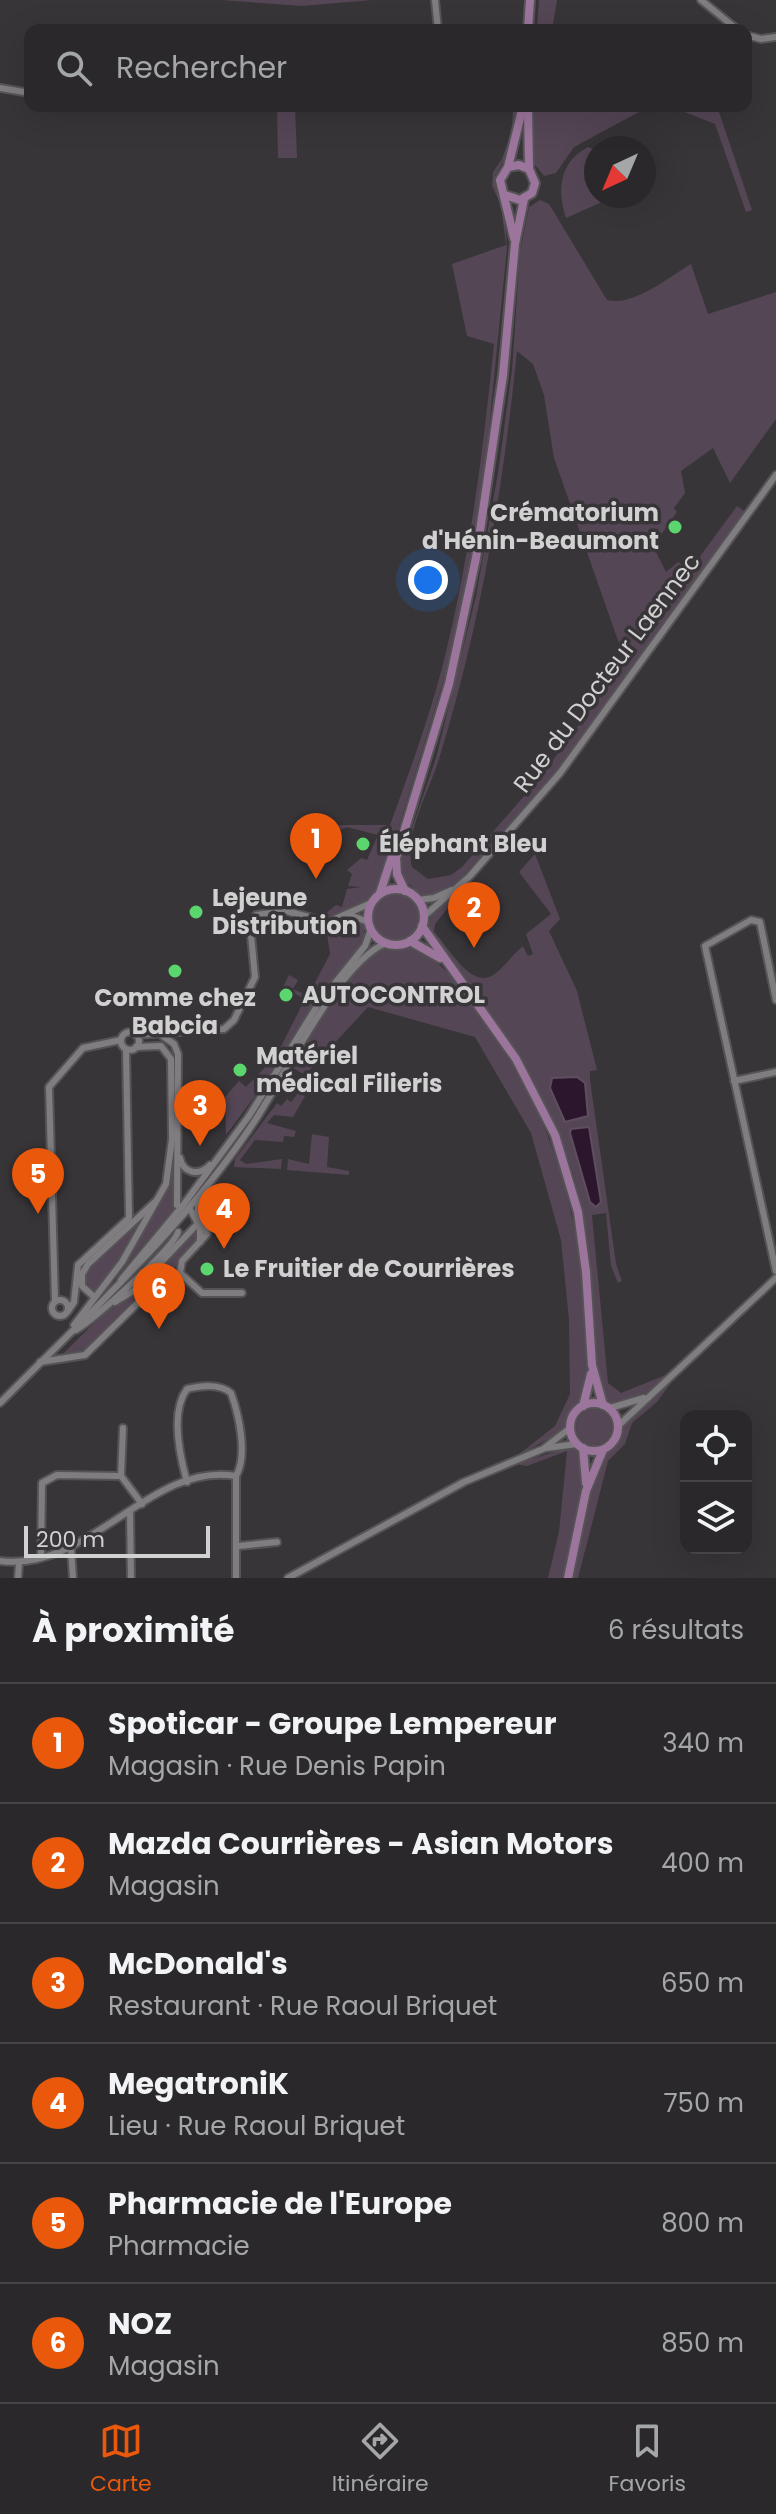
<!DOCTYPE html>
<html lang="fr">
<head>
<meta charset="utf-8">
<style>
	:root { --surface:#2a282a; --page:#363436; --text:#f1f3f6; --muted:#a5a6a8; --line:#464447; --accent:#ea580c }
	body { margin:0; font-family:Poppins,sans-serif; background:var(--page); color:var(--text) }
	.controls { position:absolute; right:24px; bottom:24px; display:grid; overflow:hidden; border-radius:16px; box-shadow:0 8px 32px #0002 }
	.controls button { width:72px; height:72px; display:grid; place-items:center; padding:0; border:0; border-bottom:2px solid var(--line); background:var(--surface); color:var(--text); font:40px sans-serif }
	.compass { position:absolute; left:584px; top:136px; width:72px; height:72px; border-radius:50%; background:var(--surface); box-shadow:0 8px 32px #0002; rotate:224deg }
	.scale { position:absolute; left:24px; bottom:20px; width:186px; box-sizing:border-box; padding-left:8px; border:4px solid #d2d1d2; border-top:0; font-size:22px; line-height:28px; white-space:nowrap; color:#d2d1d2; -webkit-text-stroke:6px #383538; paint-order:stroke }
	.you { position:absolute; left:428px; top:580px; width:28px; height:28px; margin:-20px; border:6px solid #fff; border-radius:50%; background:#1a73e8; box-shadow:0 0 0 12px #1a73e833 }
	.badge { display:grid; place-items:center; width:52px; height:52px; border-radius:50%; background:var(--accent); color:#fff; font-size:26px; font-weight:700 }
	.pin { position:absolute; translate:-50% -66px; filter:drop-shadow(0 2px 4px #0008) }
	.pin::after { content:''; position:absolute; top:42px; width:28px; height:24px; background:inherit; clip-path:polygon(0 0,100% 0,50% 100%) }
	.list { margin:0; padding:0; list-style:none }
	h2 { display:flex; justify-content:space-between; align-items:center; height:104px; margin:0; padding:0 32px; font-size:34px }
	h2 small { font-size:26px; font-weight:400; color:var(--muted) }
	.list li { display:grid; grid-template-columns:52px 1fr auto; gap:24px; align-items:center; box-sizing:border-box; height:120px; padding:0 32px; border-top:2px solid var(--line) }
	.list b { display:block; font-size:30px; white-space:nowrap }
	.list p { margin:0; font-size:26px; white-space:nowrap; color:var(--muted) }
	.list em { font-size:26px; font-style:normal; color:var(--muted) }
	.icon { flex:none; width:44px; height:44px; fill:none; stroke:currentColor; stroke-width:2; stroke-linecap:round; stroke-linejoin:round }
	.map { position:relative; flex:none; width:776px; height:1578px; overflow:hidden }
	.search { position:absolute; background:var(--surface); box-shadow:0 8px 32px #0002; left:24px; right:24px; top:24px; height:88px; display:flex; align-items:center; gap:20px; box-sizing:border-box; padding:0 28px; border-radius:16px; color:var(--muted); font-size:30px }
	.sheet { height:824px; background:var(--surface) }
	nav { display:flex; justify-content:space-around; align-items:center; box-sizing:border-box; height:112px; border-top:2px solid var(--line); background:var(--surface); font-size:22px; color:var(--muted) }
	nav a { display:grid; justify-items:center; gap:4px }
	nav .on { color:var(--accent) }
	.map>svg:first-child { display:block }
</style>
</head>
<body>
<div class="map">
<svg width="776" height="1578" viewBox="0 0 776 1578">
	<rect width="100%" height="100%" fill="#383538"/>
	<g fill="#554655" fill-rule="evenodd">
		<path d="M222,0H372L302,6Z"/>
		<path d="M539,0H557L552,30H537Z"/>
		<path d="M277,106H295L297,158H278Z"/>
		<path d="M513,106H517C515,133 509,153 495,176L504,207L507,248L485,469L464,593L446,672L381,886L361,906L319,919L336,905L342,907L347,889L361,887L348,886L352,874L347,870L361,858L367,860L378,835L347,827L340,830L336,839L330,837L322,857L306,851L304,830L341,825H390C409,773 428,721 442,668C469,562 483,453 494,344L467,336L452,264L506,245L501,205L492,186L493,172L502,159L512,130Z"/>
		<path d="M532,106H639V112L574,147L556,173L544,176L531,160Z"/>
		<path d="M717,106L752,210L746,212L715,124L672,107Z"/>
		<path d="M588,147L596,150V196H602V202L566,218C557,190 559,162 588,147Z"/>
		<path d="M540,200L549,204L607,300C633,307 669,277 691,264L708,314L776,292V419L730,483L713,448L681,471L685,493L674,508L677,512L653,546L666,572L678,562L690,570L737,506L744,511L742,515L562,764L456,884L440,894L423,896L404,880L400,863L436,758L476,596L498,473L512,370L520,252L529,207ZM517,351L533,364L544,395L554,458L622,652L620,669L539,779L462,867L451,875L428,879L412,867C404,835 428,793 438,762C480,628 503,490 517,351Z"/>
		<path d="M535,854L560,919L549,931L577,991L597,1070L590,1071V1080L616,1264L622,1281L618,1283L611,1266L606,1213L592,1215L608,1383L621,1393L666,1375L647,1393L615,1405L604,1399L597,1379C593,1324 594,1268 583,1214C562,1102 493,1016 427,928L432,912L464,888L435,924L434,932C449,947 472,993 496,973C506,965 513,954 523,946L528,956L533,954L526,934L551,914L519,872Z"/>
		<circle cx="396" cy="916" r="24"/>
		<path d="M352,919L364,924V942L317,1001L279,1064L226,1135L225,1097L239,1081L246,1087L270,1062L272,1064L303,1003L301,997L283,987L289,975L298,980L293,989L308,996L330,954L327,934L317,928L311,930V922L324,925Z"/>
		<path d="M412,945C448,966 467,993 490,1028C551,1117 579,1208 585,1314C586,1334 590,1356 588,1376C585,1397 572,1411 564,1430L514,1458L555,1426L570,1394L569,1320L561,1240L531,1133L475,1037L368,1007L305,1075L293,1068C309,1039 350,959 381,948C390,945 401,948 412,945Z"/>
		<path d="M299,1092L305,1096L293,1117L274,1115L267,1123L296,1131L294,1137L284,1136L283,1142L255,1140L240,1160L246,1164L282,1159L281,1169L234,1167L235,1159L277,1103L281,1106L287,1099L291,1102Z"/>
		<path d="M312,1134L329,1137L327,1167L349,1171V1175L287,1170L288,1159L309,1164Z"/>
		<path d="M175,1164V1208L119,1274L168,1187Z"/>
		<path d="M149,1209L130,1245L95,1292L84,1280L86,1269Z"/>
		<path d="M197,1228V1240L174,1269L157,1277L85,1349L72,1354H63L110,1307L134,1295Z"/>
		<path d="M673,1380L657,1402L632,1423L625,1444L608,1461L578,1578H572L593,1477L602,1456L618,1442L626,1421Z"/>
		<circle cx="594" cy="1427" r="18"/>
		<path d="M570,1447L580,1452L583,1493L564,1578H548L559,1532L567,1451L527,1466L515,1464Z"/>
	</g>
	<g fill="#2c162d" stroke="#5e4e5e" stroke-width="2">
		<path d="M577,1077L585,1083L588,1116L565,1122L550,1088L552,1078Z"/>
		<path d="M589,1127L601,1202L596,1207L590,1202L570,1133L571,1129Z"/>
	</g>
	<g fill="none" stroke-linecap="round" stroke-linejoin="round">
		<defs>
			<g id="minor">
				<path d="M435,0L438,30"/>
				<path d="M701,0L738,30"/>
				<path d="M746,35L761,39L776,37"/>
				<path d="M0,88L30,93"/>
				<path d="M417,900L434,898L452,890"/>
				<path d="M350,915L368,922"/>
				<path d="M423,917L469,877L560,773L776,475"/>
				<path d="M776,1000L760,922L751,920L705,946L776,1271"/>
				<circle cx="130" cy="1041" r="9"/>
				<path d="M160,1034L174,1044L178,1054L177,1205"/>
				<path d="M136,1035L224,1029L234,1020L255,977L250,924L256,915L286,911L328,922L371,903"/>
				<path d="M734,1081L776,1072"/>
				<path d="M180,1158C183,1173 199,1177 210,1165"/>
				<path d="M198,1198V1211L207,1234L182,1261L180,1273L202,1293H242"/>
				<path d="M190,1209L200,1227V1242"/>
				<path d="M121,1280L184,1204L249,1116L319,1003L365,946L371,929"/>
				<path d="M92,1295L82,1286V1274L88,1264L155,1202"/>
				<circle cx="60" cy="1308" r="8"/>
				<path d="M55,1301L49,1087L83,1048L121,1040"/>
				<path d="M115,1302L135,1290L203,1218"/>
				<path d="M68,1311L74,1302L78,1265L129,1218L126,1049"/>
				<path d="M74,1325L122,1262L166,1184L172,1139L171,1059L161,1046L136,1047"/>
				<path d="M76,1330C93,1320 173,1249 178,1232"/>
				<path d="M40,1362L85,1355L160,1281L180,1273"/>
				<path d="M0,1403C89,1313 183,1229 254,1122C284,1077 339,962 386,943"/>
				<path d="M610,1408L644,1398"/>
				<path d="M619,1425L776,1278"/>
				<path d="M123,1428L121,1476L142,1504"/>
				<path d="M546,1448L577,1444"/>
				<path d="M187,1482C180,1457 170,1412 187,1389C201,1386 219,1383 231,1393C239,1415 248,1455 236,1476"/>
				<path d="M130,1511L131,1578"/>
				<path d="M238,1546L277,1542"/>
				<path d="M71,1548L73,1578"/>
				<path d="M41,1558L42,1483L57,1475L121,1476"/>
				<path d="M0,1561C89,1573 150,1461 236,1476"/>
				<path d="M18,1578L19,1564"/>
				<path d="M236,1578V1476"/>
				<path d="M288,1578L464,1482L543,1449L570,1428"/>
			</g>
			<g id="major">
				<path d="M528,30L530,0"/>
				<path d="M528,106L529,169"/>
				<path d="M508,167L523,106"/>
				<path d="M505,195L520,200L532,193L535,183L529,169L519,165L508,167L500,180L514,238"/>
				<circle cx="396" cy="917" r="28"/>
				<path d="M405,891L397,874L396,858L449,684L476,558L503,375L515,244L524,199"/>
				<path d="M380,893L394,850"/>
				<path d="M422,926L516,1059L555,1135L578,1212L586,1272L592,1365L603,1405"/>
				<path d="M410,941L440,958"/>
				<circle cx="594" cy="1427" r="24"/>
				<path d="M583,1406L591,1374"/>
				<path d="M583,1448L586,1483"/>
				<path d="M568,1578L586,1491L603,1450"/>
			</g>
		</defs>
		<use href="#minor" stroke="#555355" stroke-width="10"/>
		<use href="#major" stroke="#555355" stroke-width="12"/>
		<use href="#minor" stroke="#807d80" stroke-width="6"/>
		<use href="#major" stroke="#9c759c" stroke-width="8"/>
	</g>
	<g fill="#5bd56e" stroke="#383538" stroke-width="3">
		<circle cx="675" cy="527" r="8"/>
		<circle cx="363" cy="844" r="8"/>
		<circle cx="196" cy="912" r="8"/>
		<circle cx="175" cy="971" r="8"/>
		<circle cx="286" cy="995" r="8"/>
		<circle cx="240" cy="1070" r="8"/>
		<circle cx="207" cy="1269" r="8"/>
	</g>
	<g text-anchor="middle" stroke-width="7" stroke-linejoin="round" paint-order="stroke">
		<g font-size="24" font-weight="bold" fill="#d2d1d2" stroke="#383538" text-anchor="start">
			<text x="659" y="521" text-anchor="end">Crématorium<tspan x="659" dy="28">d'Hénin-Beaumont</tspan></text>
			<text x="379" y="852">Éléphant Bleu</text>
			<text x="212" y="906">Lejeune<tspan x="212" dy="28">Distribution</tspan></text>
			<text x="302" y="1003">AUTOCONTROL</text>
			<text x="175" y="1006" text-anchor="middle">Comme chez<tspan x="175" dy="28">Babcia</tspan></text>
			<text x="256" y="1064">Matériel<tspan x="256" dy="28">médical Filieris</tspan></text>
			<text x="223" y="1277">Le Fruitier de Courrières</text>
		</g>
		<g font-size="24" fill="#d2d1d2" stroke="#383538">
			<text transform="translate(607 673) rotate(-53)" y="8">Rue du Docteur Laennec</text>
		</g>
	</g>
</svg>
<div class="controls">
<button><svg class="icon" aria-label="locate" viewBox="0 0 24 24"><circle cx="12" cy="12" r="6"/><path d="M12 2v4M12 18v4M2 12h4M18 12h4"/></svg></button>
<button><svg class="icon" aria-label="layers" viewBox="0 0 24 24"><path d="M12 4l9 5-9 5-9-5zM3 14l9 5 9-5"/></svg></button>
</div>
<svg class="compass" viewBox="-18 -18 36 36"><path d="M0-13l5 13h-10z" fill="#e53935"/><path d="M0 13l5-13h-10z" fill="#a5a6a8"/></svg>
<div class="scale">200 m</div>
<div class="you"></div>
<div class="pin badge" style="left:316px;top:879px">1</div>
<div class="pin badge" style="left:474px;top:948px">2</div>
<div class="pin badge" style="left:200px;top:1146px">3</div>
<div class="pin badge" style="left:224px;top:1249px">4</div>
<div class="pin badge" style="left:38px;top:1214px">5</div>
<div class="pin badge" style="left:159px;top:1329px">6</div>
<div class="search"><svg class="icon" aria-label="search" viewBox="0 0 24 24"><circle cx="10" cy="10" r="6"/><path d="M15 15l6 6"/></svg>Rechercher</div>
</div>
<section class="sheet">
<h2>À proximité<small>6 résultats</small></h2>
<ul class="list">
<li><span class="badge">1</span><div><b>Spoticar - Groupe Lempereur</b><p>Magasin · Rue Denis Papin</p></div><em>340 m</em></li>
<li><span class="badge">2</span><div><b>Mazda Courrières - Asian Motors</b><p>Magasin</p></div><em>400 m</em></li>
<li><span class="badge">3</span><div><b>McDonald's</b><p>Restaurant · Rue Raoul Briquet</p></div><em>650 m</em></li>
<li><span class="badge">4</span><div><b>MegatroniK</b><p>Lieu · Rue Raoul Briquet</p></div><em>750 m</em></li>
<li><span class="badge">5</span><div><b>Pharmacie de l'Europe</b><p>Pharmacie</p></div><em>800 m</em></li>
<li><span class="badge">6</span><div><b>NOZ</b><p>Magasin</p></div><em>850 m</em></li>
</ul>
</section>
<nav>
<a class="on"><svg class="icon" aria-label="map" viewBox="0 0 24 24"><path d="M3 6l6-2 6 2 6-2v14l-6 2-6-2-6 2zM9 4v14M15 6v14"/></svg>Carte</a>
<a><svg class="icon" aria-label="directions" viewBox="0 0 24 24"><path d="M12 3l9 9-9 9-9-9zM9 14v-3h6M13 9l2 2-2 2"/></svg>Itinéraire</a>
<a><svg class="icon" aria-label="saved" viewBox="0 0 24 24"><path d="M7 4h10v16l-5-4-5 4z"/></svg>Favoris</a>
</nav>
</body>
</html>
